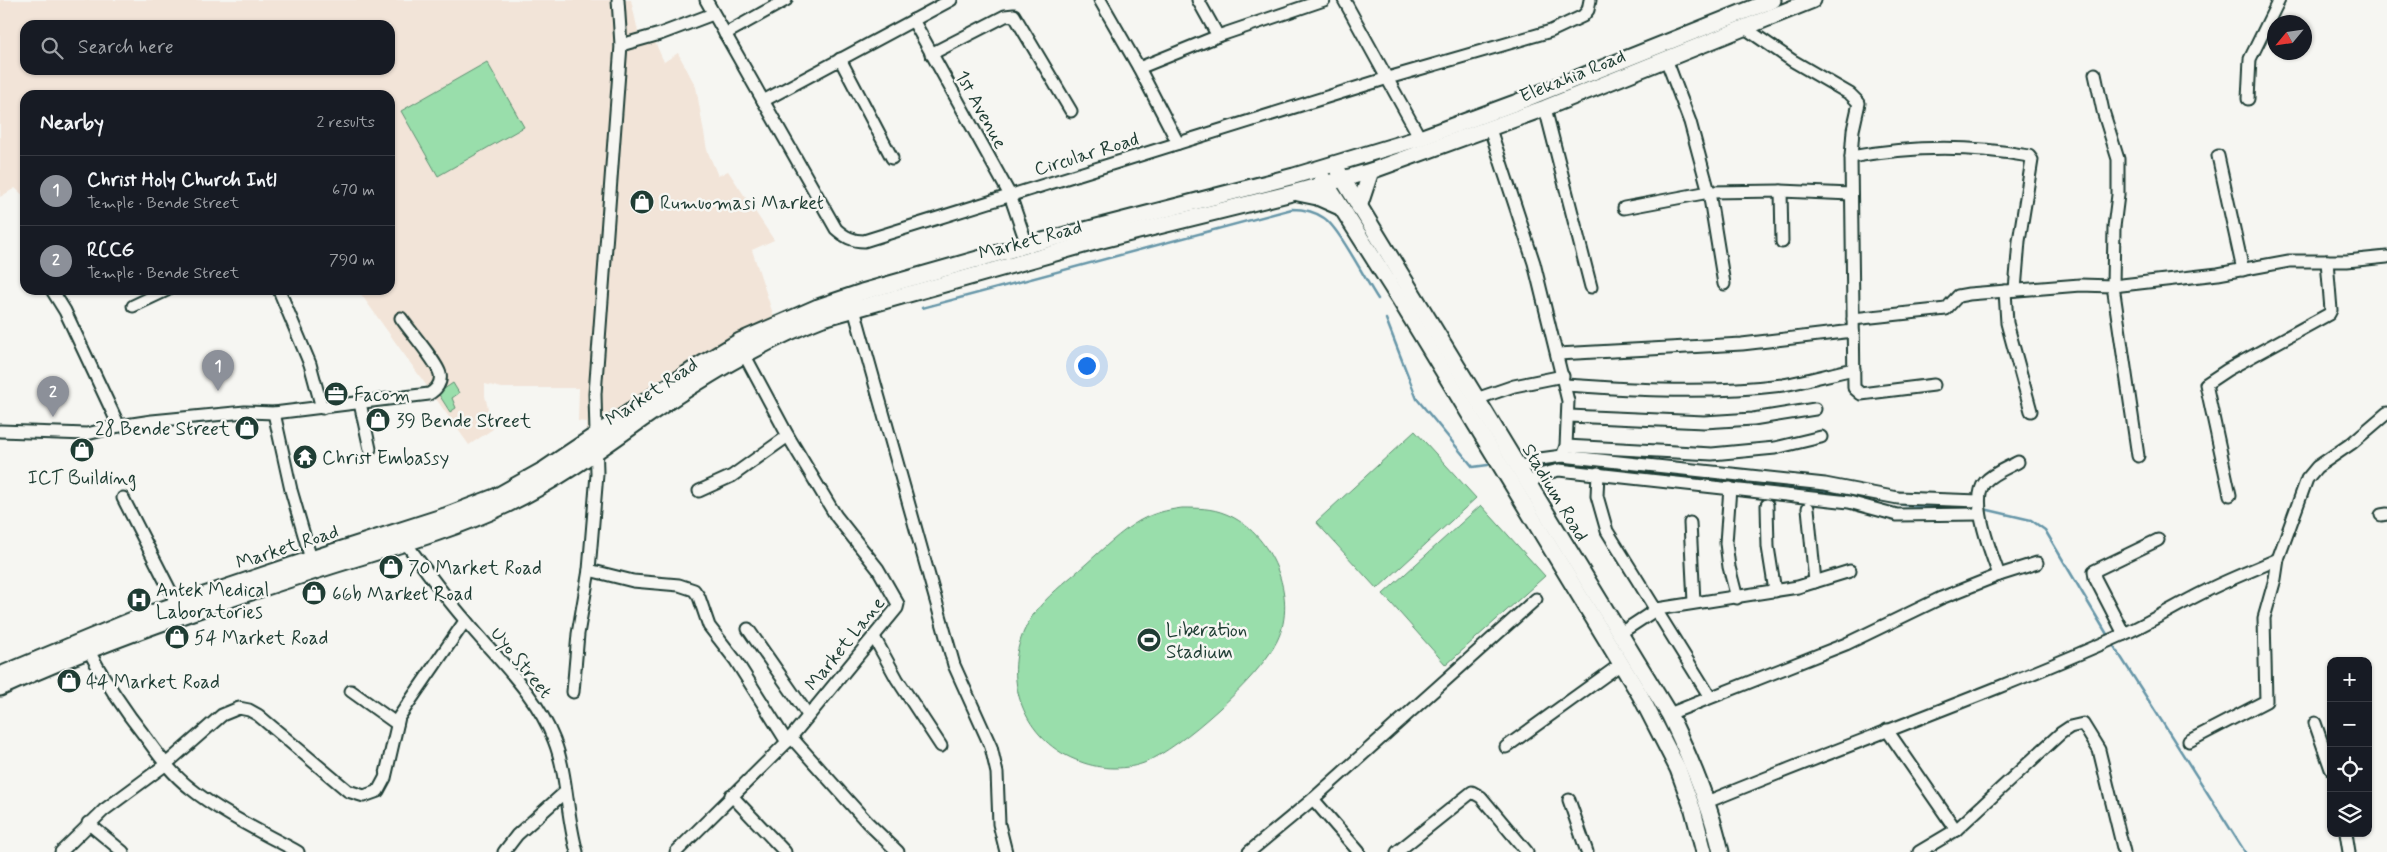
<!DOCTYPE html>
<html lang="en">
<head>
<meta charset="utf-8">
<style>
	:root { --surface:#171b24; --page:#20242c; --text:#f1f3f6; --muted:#9ea1a6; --line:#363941; --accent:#8c9099 }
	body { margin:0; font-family:Mynerve,sans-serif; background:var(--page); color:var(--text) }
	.controls { position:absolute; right:15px; bottom:15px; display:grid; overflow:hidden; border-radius:10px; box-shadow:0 1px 4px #0004 }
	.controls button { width:45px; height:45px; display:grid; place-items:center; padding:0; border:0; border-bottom:1px solid var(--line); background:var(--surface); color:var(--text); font:25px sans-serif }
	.compass { position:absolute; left:2267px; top:15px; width:45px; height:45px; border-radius:50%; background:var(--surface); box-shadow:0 1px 4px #0004; rotate:241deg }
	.you { position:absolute; left:1086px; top:365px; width:18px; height:18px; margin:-12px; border:4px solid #fff; border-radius:50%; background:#1a73e8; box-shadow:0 0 0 8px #1a73e833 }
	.badge { display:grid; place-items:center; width:32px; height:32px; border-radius:50%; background:var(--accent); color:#fff; font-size:16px; font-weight:700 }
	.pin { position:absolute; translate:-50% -41px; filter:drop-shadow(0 1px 2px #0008) }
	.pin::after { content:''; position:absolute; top:26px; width:18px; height:15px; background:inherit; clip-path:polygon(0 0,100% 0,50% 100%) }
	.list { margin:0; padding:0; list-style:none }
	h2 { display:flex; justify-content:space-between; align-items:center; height:65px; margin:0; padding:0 20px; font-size:21px }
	h2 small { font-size:16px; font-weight:400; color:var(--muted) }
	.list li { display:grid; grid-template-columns:32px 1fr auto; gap:15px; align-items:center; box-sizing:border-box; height:70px; padding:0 20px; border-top:1px solid var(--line) }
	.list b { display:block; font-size:19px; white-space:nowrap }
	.list p { margin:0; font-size:16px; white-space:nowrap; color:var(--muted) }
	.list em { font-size:16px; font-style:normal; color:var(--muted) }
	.icon { flex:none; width:28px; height:28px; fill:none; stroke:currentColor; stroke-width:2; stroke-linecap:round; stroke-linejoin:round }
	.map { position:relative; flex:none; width:2387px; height:852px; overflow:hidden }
	.search { position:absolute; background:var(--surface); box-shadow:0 1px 4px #0004; left:20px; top:20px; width:375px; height:55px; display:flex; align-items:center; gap:12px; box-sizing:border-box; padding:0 18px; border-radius:15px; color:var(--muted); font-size:19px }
	.panel { position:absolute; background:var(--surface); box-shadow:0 1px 4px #0004; left:20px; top:90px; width:375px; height:205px; border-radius:15px }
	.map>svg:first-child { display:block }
</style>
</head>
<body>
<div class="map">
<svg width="2387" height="852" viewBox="0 0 2387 852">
	<rect width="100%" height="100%" fill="#f6f6f2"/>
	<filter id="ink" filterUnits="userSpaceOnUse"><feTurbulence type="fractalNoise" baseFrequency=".02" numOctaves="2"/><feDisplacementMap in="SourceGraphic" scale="10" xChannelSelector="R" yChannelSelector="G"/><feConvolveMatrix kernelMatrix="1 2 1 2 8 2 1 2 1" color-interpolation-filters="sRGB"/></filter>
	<g filter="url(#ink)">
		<path fill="#f2e4d8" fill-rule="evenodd" d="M0,0H631L639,36L651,33L664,62L678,53L696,87L707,150L718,176L728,171L774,240L752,250L774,317L694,363L586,437V422L578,421L579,388H502L485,384V396L493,429L469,445L358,290H390V95H25V197L15,188L0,197ZM25,25H390V70H25Z"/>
		<g fill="#99deab" stroke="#5c8e70">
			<path d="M487,62L524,127L438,176L401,111Z"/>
			<path d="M453,383L459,393L452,398L456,408L450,412L438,393Z"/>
			<path d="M1415,431L1476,498L1377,589L1316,522Z"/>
			<path d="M1481,505L1545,576L1446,665L1383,594Z"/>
			<path d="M1182,508C1197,508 1212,508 1226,514C1271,532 1299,597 1277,641C1260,677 1181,748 1144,763C1122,771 1097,769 1076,760C1020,738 998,670 1031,618C1045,597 1067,581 1086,564C1103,549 1120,532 1139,521C1153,513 1167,510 1182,508Z"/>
		</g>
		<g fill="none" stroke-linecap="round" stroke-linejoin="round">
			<g stroke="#6696a8" stroke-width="2.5">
				<path d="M922,308L1292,209C1304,209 1314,211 1324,218C1339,228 1366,281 1378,299"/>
				<path d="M1386,319L1417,399L1473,467L1488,465"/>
				<path d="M1537,470L1560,462L1575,463L1859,496L1910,506L1971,509"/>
				<path d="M1984,509L2031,520L2045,530L2108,636"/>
				<path d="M2112,643L2245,852"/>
			</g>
			<defs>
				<g id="minor">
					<path d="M706,0L836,229C845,237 852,241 864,241L1388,78L1551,31L1583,16L1588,10L1590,0"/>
					<path d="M1100,0L1139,68L1178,143"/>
					<path d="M1198,0L1218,36"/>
					<path d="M1344,0L1420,138"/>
					<path d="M913,20L1010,195L1027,245"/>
					<path d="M1745,28L1793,61L1850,94L1859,103L1853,130L1851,157L1854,388L1861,394L1934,385"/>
					<path d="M725,34L786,0"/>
					<path d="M621,45L660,34L713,14"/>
					<path d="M931,54L1005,16L1014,15L1071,111"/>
					<path d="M840,59L892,158"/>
					<path d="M1666,59L1690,122L1709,192L1724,284"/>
					<path d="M1139,68L1218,36L1324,0"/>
					<path d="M2095,74L2103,111L2118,159V195L2114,227L2113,286L2138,456"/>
					<path d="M2248,99L2250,59L2279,0"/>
					<path d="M763,101L951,0"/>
					<path d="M1545,108L1591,287"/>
					<path d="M1490,129L1534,263L1568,401L1566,446L1562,456"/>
					<path d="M2218,156L2243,270"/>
					<path d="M1851,157C1910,146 1970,145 2029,156L2032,160L2019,241L2015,290"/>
					<path d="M1781,191L1782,242"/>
					<path d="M1624,208L1709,192L1781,191L1851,194"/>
					<path d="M52,290L65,311L119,426"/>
					<path d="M279,290L310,364L322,408"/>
					<path d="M2005,291L2007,323L2031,411"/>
					<path d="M856,303L854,309L954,665L991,747L997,773L999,824L1006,852"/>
					<path d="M133,306L167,290"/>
					<path d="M1853,319L1946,309L1958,296L1969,294L2080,285L2113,286L2218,274L2289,261H2347L2387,257"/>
					<path d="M1558,354L1742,344L1853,331"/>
					<path d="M1565,385C1637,390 1710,394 1783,385C1806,381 1830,374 1854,369"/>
					<path d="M1476,399L1514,386L1563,376"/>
					<path d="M360,403L370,449"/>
					<path d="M274,413L291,490L311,559"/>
					<path d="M1569,416L1704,422L1753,419L1815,409"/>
					<path d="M0,431L87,434L119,426L152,421L245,412L274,413L429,394C436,390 442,383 440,374C437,362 409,330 401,318"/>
					<path d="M1566,446L1712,454L1775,448L1821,437"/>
					<path d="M1518,468L1540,459L1562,456L1825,484L1898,498L1979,501"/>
					<path d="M1598,473L1597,496L1607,531L1710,697"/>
					<path d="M1528,484L1543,474L1559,470L1849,502L1897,515L1980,514"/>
					<path d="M1730,488L1726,543L1729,567L1737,598"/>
					<path d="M699,491L732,476L788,436"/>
					<path d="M2230,495L2206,384L2227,370L2329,314L2331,310L2327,261"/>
					<path d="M123,498L177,604"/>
					<path d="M1767,505L1768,547L1775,591"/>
					<path d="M1808,508L1815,582"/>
					<path d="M2381,515L2387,514"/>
					<path d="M1690,523L1694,602"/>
					<path d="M405,542C425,569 444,596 466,621C497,659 536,693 554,740C568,775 566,815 577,852"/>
					<path d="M589,570L633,581L679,585L694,590L699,597L709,626L736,661L787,742"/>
					<path d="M1999,575C1992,555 1969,500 1985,482C1993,473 2007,468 2018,462"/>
					<path d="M748,629L808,715"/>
					<path d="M1619,634L1657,609L1798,587L1850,571"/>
					<path d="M2124,634L2095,578L2094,571L2158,540"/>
					<path d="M874,637L897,679L941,746"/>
					<path d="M85,644C103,678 123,709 147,739C160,757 172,774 190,788C218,811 265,834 298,852"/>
					<path d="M351,691L397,724"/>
					<path d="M573,692L578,634L589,570L597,474L595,394L621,45L618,0"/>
					<path d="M1669,714L1846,644L1941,598L1999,575L2037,563"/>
					<path d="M2315,723L2331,769"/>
					<path d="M1887,730L1956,830"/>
					<path d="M791,737L867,822L898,852"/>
					<path d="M2189,741L2266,701L2264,618L2275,579L2278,559L2307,479L2317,467L2352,443L2387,413"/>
					<path d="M1506,747L1621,664"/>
					<path d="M731,795L785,852"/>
					<path d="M1313,799L1359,852"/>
					<path d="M1569,800L1587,852"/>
					<path d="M1707,802C1845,745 1986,696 2122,635C2151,622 2177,605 2206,591C2229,579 2254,570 2278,559"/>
					<path d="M88,823L123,852"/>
					<path d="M2346,833L2349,852"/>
					<path d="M61,852L104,810L165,765L222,715L239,708L249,710L258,715L348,791L364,796L378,791L385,778L399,717L465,621"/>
					<path d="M504,852L517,835L565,792"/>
					<path d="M676,852L787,742L897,608L898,604L878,569L836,516L788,436L744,354"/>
					<path d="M1249,852L1313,799L1536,599"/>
					<path d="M1397,852L1472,792L1481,797L1527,852"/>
					<path d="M1919,852L1956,830L2061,733L2070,727L2083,724L2099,750L2124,852"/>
				</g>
				<g id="major">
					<path d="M1338,171L1669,714C1691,759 1710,804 1721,852"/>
					<path d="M1322,177L1400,300L1640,695L1678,769L1693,810L1704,852"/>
					<path d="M1298,193L1317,197L1342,208"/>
					<path d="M1359,207L1371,171"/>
					<path d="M0,675L142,616L311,559L445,516L497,496L545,469L697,367L740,341L818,307L862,292L1027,245L1294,176L1420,138L1515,103L1773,0"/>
					<path d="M0,688C101,642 207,606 312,572C377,551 445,534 506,505C554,482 598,451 641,420C699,380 758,343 823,318L1098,241L1296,192L1371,171L1545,108L1813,0"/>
				</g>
			</defs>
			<use href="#minor" stroke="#1f3d34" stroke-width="15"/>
			<use href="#major" stroke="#1f3d34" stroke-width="19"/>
			<use href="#minor" stroke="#f6f6f2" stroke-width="11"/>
			<use href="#major" stroke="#f6f6f2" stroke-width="15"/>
		</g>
	</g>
	<defs>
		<symbol id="shop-disc" viewBox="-11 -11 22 22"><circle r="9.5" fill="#1f3d34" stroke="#f6f6f2"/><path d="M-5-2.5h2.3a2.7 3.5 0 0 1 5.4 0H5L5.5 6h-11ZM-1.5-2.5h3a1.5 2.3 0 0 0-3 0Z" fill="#fff"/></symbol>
		<symbol id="office-disc" viewBox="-11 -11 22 22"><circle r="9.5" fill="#1f3d34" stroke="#f6f6f2"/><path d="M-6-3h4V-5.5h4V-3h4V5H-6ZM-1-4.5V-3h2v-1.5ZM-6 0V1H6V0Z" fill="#fff"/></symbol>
		<symbol id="temple-disc" viewBox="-11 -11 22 22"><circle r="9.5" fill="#1f3d34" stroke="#f6f6f2"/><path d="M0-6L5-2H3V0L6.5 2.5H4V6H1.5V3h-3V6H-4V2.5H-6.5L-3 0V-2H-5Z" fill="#fff"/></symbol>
		<symbol id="hospital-disc" viewBox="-11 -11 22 22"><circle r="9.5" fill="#1f3d34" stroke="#f6f6f2"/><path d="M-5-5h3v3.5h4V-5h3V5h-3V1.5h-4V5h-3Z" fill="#fff"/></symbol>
		<symbol id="stadium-disc" viewBox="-11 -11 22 22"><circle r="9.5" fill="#1f3d34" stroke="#f6f6f2"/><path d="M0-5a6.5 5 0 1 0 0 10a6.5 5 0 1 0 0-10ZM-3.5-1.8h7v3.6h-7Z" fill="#fff"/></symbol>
	</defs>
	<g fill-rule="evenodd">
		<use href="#shop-disc" x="628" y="188" width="28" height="28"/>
		<use href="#office-disc" x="322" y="380" width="28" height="28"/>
		<use href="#shop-disc" x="364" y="406" width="28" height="28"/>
		<use href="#shop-disc" x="233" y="414" width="28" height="28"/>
		<use href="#shop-disc" x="68" y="436" width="28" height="28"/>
		<use href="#temple-disc" x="291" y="443" width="28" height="28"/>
		<use href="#shop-disc" x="377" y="553" width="28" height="28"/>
		<use href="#shop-disc" x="300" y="579" width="28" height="28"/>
		<use href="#hospital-disc" x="125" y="586" width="28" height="28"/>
		<use href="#shop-disc" x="163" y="623" width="28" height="28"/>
		<use href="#stadium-disc" x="1135" y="626" width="28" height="28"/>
		<use href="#shop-disc" x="55" y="667" width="28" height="28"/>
	</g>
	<g text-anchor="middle" stroke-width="5" stroke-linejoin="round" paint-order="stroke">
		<g font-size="19" fill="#1f3d34" stroke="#f6f6f2">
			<text transform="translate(1572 75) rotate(-22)" y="7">Elekahia Road</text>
			<text transform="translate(982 109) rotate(61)" y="7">1st Avenue</text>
			<text transform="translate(1086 153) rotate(-17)" y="7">Circular Road</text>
			<text transform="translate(1030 239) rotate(-15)" y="7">Market Road</text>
			<text transform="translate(651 391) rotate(-34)" y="7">Market Road</text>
			<text transform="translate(1556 492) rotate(59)" y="7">Stadium Road</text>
			<text transform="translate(287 546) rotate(-18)" y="7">Market Road</text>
			<text transform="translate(844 643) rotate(-51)" y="7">Market Lane</text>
			<text transform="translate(522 662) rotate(51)" y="7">Uyo Street</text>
		</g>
		<g font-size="19" fill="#1f3d34" stroke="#f6f6f2" text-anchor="start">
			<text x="660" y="209">Rumuomasi Market</text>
			<text x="354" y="401">Facom</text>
			<text x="396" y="427">39 Bende Street</text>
			<text x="230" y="435" text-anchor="end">28 Bende Street</text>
			<text x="322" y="464">Christ Embassy</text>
			<text x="82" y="484" text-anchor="middle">ICT Building</text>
			<text x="408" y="574">70 Market Road</text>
			<text x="156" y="596">Antek Medical<tspan x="156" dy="22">Laboratories</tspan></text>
			<text x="332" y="600">66b Market Road</text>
			<text x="1166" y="636">Liberation<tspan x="1166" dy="22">Stadium</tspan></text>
			<text x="194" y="644">54 Market Road</text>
			<text x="86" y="688">44 Market Road</text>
		</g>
	</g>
</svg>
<div class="controls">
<button>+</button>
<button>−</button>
<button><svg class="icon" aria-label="locate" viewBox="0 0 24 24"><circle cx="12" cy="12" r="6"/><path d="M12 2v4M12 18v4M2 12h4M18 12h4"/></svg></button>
<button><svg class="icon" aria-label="layers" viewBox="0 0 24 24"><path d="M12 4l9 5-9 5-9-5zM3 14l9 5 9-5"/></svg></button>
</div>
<svg class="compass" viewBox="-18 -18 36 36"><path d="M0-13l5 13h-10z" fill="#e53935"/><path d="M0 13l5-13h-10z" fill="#9ea1a6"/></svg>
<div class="you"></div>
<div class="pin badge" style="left:218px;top:391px">1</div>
<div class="pin badge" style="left:53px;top:417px">2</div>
<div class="search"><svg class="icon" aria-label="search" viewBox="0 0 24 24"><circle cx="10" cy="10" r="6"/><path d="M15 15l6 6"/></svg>Search here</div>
<section class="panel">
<h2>Nearby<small>2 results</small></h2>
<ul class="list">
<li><span class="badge">1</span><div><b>Christ Holy Church Intl</b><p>Temple · Bende Street</p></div><em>670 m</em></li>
<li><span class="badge">2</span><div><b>RCCG</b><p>Temple · Bende Street</p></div><em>790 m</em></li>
</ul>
</section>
</div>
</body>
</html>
